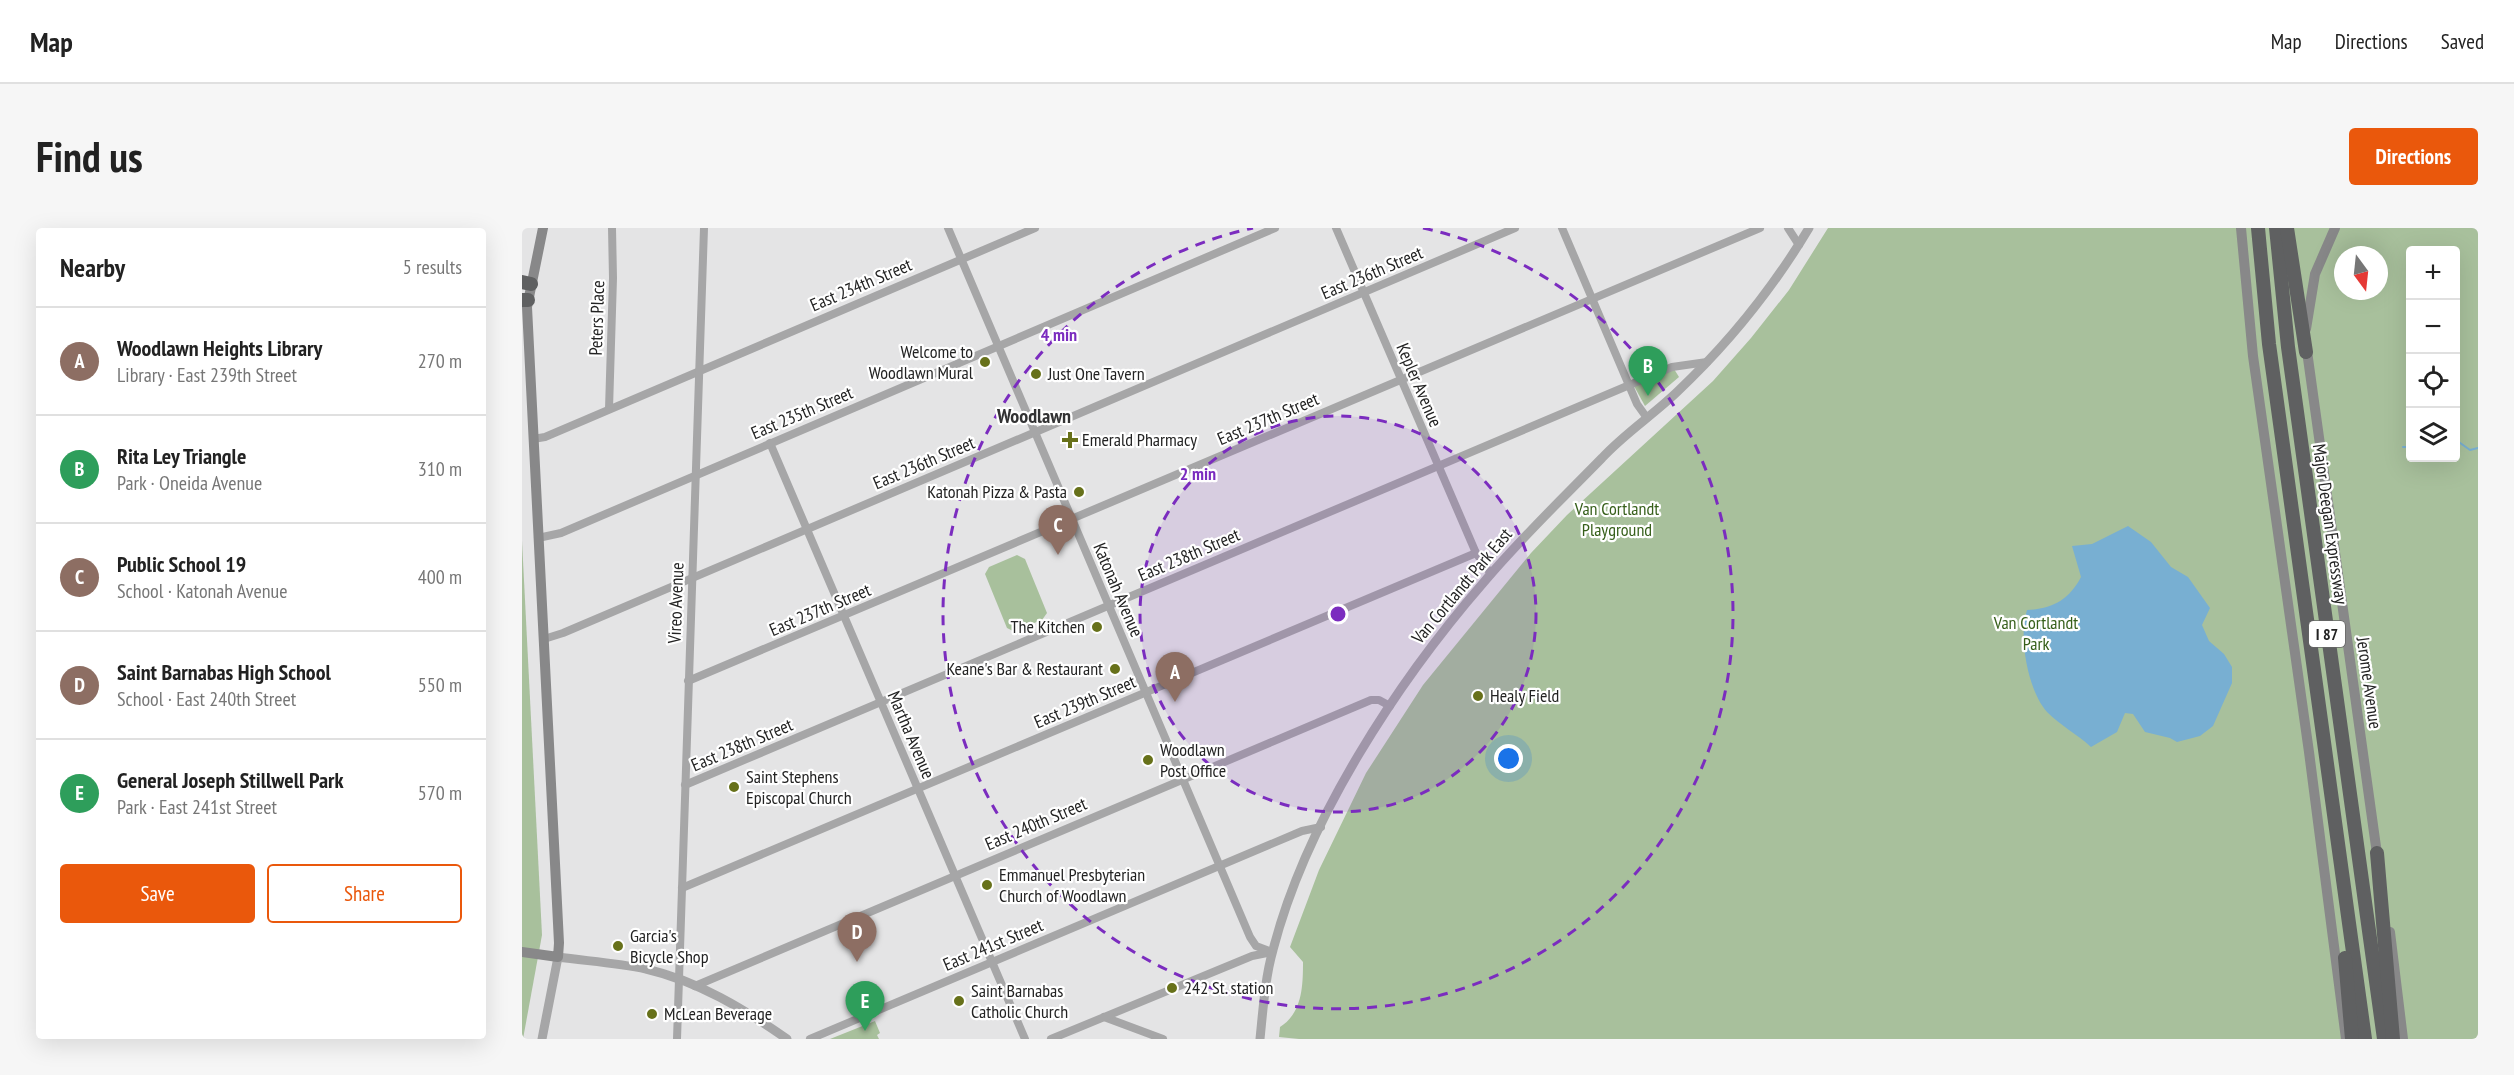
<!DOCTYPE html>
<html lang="en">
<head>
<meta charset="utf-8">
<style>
	:root { --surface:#fff; --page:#f6f6f6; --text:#222; --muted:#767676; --line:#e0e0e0; --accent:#ea580c }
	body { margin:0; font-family:"PT Sans Narrow",sans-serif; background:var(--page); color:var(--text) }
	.controls { position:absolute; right:18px; top:18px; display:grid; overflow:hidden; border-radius:6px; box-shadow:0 6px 24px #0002 }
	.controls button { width:54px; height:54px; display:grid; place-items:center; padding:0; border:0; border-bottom:2px solid var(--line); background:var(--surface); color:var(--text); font:30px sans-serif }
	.compass { position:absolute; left:1812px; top:18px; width:54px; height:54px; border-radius:50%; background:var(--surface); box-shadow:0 6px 24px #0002; rotate:165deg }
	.you { position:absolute; left:987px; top:531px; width:21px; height:21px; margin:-15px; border:4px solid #fff; border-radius:50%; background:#1a73e8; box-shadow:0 0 0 9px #1a73e833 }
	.badge { display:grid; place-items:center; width:39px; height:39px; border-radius:50%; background:var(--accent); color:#fff; font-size:20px; font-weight:700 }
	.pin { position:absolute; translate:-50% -50px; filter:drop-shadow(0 2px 3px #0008) }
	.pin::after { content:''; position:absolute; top:32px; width:21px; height:18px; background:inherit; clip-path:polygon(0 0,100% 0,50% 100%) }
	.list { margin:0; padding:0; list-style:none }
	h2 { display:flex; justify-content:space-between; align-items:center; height:78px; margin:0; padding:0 24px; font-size:26px }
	h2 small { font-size:20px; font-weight:400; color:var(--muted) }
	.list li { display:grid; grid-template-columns:39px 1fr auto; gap:18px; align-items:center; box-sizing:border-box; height:108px; padding:0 24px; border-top:2px solid var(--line) }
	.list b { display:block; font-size:22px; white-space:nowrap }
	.list p { margin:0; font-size:20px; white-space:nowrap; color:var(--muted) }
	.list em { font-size:20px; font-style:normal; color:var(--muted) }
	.actions { display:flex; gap:12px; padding:18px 24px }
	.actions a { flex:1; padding:14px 0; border:2px solid var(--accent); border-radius:6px; text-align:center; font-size:21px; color:var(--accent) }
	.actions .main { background:var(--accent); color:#fff }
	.icon { flex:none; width:33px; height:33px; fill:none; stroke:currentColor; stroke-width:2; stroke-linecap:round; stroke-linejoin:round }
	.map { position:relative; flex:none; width:1956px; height:811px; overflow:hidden; border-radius:6px }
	header { display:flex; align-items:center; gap:36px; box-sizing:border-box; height:84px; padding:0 30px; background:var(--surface); border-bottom:2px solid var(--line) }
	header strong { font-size:28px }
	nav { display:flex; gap:33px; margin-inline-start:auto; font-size:21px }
	.intro { display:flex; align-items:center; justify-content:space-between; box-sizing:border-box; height:144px; padding:0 36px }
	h1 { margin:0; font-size:42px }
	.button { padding:15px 27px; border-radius:6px; background:var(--accent); color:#fff; font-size:21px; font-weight:700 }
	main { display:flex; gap:36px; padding:0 36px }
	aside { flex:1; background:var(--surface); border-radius:6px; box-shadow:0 6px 24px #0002 }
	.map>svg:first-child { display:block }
</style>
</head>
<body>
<header>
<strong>Map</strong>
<nav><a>Map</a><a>Directions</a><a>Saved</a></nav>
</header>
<div class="intro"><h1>Find us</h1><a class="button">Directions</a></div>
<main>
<aside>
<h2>Nearby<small>5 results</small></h2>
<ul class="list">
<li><span class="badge" style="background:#8d6e63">A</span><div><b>Woodlawn Heights Library</b><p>Library · East 239th Street</p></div><em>270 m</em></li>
<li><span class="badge" style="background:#2e9e5b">B</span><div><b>Rita Ley Triangle</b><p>Park · Oneida Avenue</p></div><em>310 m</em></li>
<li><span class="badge" style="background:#8d6e63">C</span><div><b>Public School 19</b><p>School · Katonah Avenue</p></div><em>400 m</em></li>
<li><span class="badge" style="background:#8d6e63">D</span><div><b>Saint Barnabas High School</b><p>School · East 240th Street</p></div><em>550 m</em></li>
<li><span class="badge" style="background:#2e9e5b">E</span><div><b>General Joseph Stillwell Park</b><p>Park · East 241st Street</p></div><em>570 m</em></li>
</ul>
<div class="actions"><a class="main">Save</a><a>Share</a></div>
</aside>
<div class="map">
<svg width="1956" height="811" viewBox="0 0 1956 811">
	<rect width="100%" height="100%" fill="#e4e4e5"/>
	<g fill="#a8c09c" fill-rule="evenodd">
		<path d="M1306,0H1956V811H777L757,809L758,799C780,785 781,759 781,734L768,719L797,642L844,545L901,457L1009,325L1045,287L1191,153L1229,110L1267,62ZM1888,22H1934V230H1888ZM1821,27H1857V63H1821Z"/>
		<path d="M1152,141L1157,149L1123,178L1112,158Z"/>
		<path d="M0,313L20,707L1,811H0Z"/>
		<path d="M495,327L503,331L525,385L520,392L491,403L485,400L463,346L467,339Z"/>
		<path d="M353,793L358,805L355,807L357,811H308Z"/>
	</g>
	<path fill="#78afd2" d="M1606,298L1629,314L1649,339L1666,349L1688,380L1680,397L1687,413L1702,426L1710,439V455L1691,498L1678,508L1655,514L1648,510L1623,504L1611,486L1603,485L1595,504L1569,519C1555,506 1539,498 1525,484C1506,463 1496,409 1505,382C1530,381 1547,372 1559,349L1550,318L1570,316Z"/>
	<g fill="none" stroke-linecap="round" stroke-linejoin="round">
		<g stroke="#78afd2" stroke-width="2">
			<path d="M1934,212L1948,222L1956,220"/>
			<path d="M1881,219H1888"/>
		</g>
		<g stroke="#a6a6a7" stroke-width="8">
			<path d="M426,0L728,709L734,718L750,724"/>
			<path d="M814,0L954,325L969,346"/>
			<path d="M1040,0L1115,176L1125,190"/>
			<path d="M1266,0L1277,17"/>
			<path d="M87,181L91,50L90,0"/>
			<path d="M11,211L23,209L513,0"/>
			<path d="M248,215L503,811"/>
			<path d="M16,310L39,305L753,0"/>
			<path d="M22,411L41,405L993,0"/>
			<path d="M166,453L1238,0"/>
			<path d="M163,557L1150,139L1185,134"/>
			<path d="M160,660L954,325"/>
			<path d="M173,758L849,472H857L868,478"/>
			<path d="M582,789L641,811"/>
			<path d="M155,811L182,0"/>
			<path d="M288,811L780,603L799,599"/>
			<path d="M529,811L730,728L745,725"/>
		</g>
		<g stroke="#a6a6a7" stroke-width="9">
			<path d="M20,811L36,729C65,733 95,735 124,741C176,753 222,781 265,811"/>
			<path d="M738,811C741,782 743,750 751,722C784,593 876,453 962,354C999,310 1040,271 1080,230C1102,206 1131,187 1155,164C1206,116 1251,60 1287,0"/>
		</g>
		<g stroke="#888889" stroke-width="10">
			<path d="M1719,0L1731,128L1787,524L1824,811"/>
			<path d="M1784,101L1793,46L1813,0"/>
			<path d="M1784,116L1856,633"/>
			<path d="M1868,704L1881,811"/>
			<path d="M0,724L36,729L37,715L5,79L21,0"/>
		</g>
		<g stroke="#5f6061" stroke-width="14">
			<path d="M1736,0L1747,116L1843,811"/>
			<path d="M1754,0L1766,119L1862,811"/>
			<path d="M1765,0L1784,124"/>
			<path d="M0,54L9,56"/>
			<path d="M0,72H6"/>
			<path d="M1855,625L1871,811"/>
			<path d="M1823,730L1830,811"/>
		</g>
	</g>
	<circle cx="816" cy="386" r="198" fill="#7b2cbf" fill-opacity=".12"/>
	<g fill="none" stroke="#7b2cbf" stroke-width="3" stroke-dasharray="10 8">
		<circle cx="816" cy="386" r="198"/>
		<path d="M901 0A395 395 0 1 1 731 0"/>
	</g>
	<g fill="#67711a" stroke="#fff" stroke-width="2">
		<circle cx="463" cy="134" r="6"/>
		<circle cx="514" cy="146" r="6"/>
		<path d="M545 203h6v6h6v6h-6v6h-6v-6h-6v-6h6z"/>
		<circle cx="557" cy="264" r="6"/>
		<circle cx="575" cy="399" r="6"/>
		<circle cx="593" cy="441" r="6"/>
		<circle cx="956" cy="468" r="6"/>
		<circle cx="626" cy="532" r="6"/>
		<circle cx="212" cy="559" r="6"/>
		<circle cx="465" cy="657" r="6"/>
		<circle cx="96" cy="718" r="6"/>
		<circle cx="650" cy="760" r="6"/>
		<circle cx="437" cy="773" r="6"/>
		<circle cx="130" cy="786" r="6"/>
	</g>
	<g text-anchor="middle" stroke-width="4.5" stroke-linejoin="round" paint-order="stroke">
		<rect fill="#fff" stroke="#656565" stroke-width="1.5" x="1787" y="393" width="36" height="26" rx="4.5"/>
		<g font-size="16" font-weight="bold" fill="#232323">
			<text x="1805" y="412">I 87</text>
		</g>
		<g font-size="18" fill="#232323" stroke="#fff">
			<text transform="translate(850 45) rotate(-23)" y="6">East 236th Street</text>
			<text transform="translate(339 57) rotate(-23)" y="6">East 234th Street</text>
			<text transform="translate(75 90) rotate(-88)" y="6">Peters Place</text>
			<text transform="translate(897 157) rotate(67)" y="6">Kepler Avenue</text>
			<text transform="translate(280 185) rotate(-23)" y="6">East 235th Street</text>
			<text transform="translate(746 191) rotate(-23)" y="6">East 237th Street</text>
			<text transform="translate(402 235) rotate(-23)" y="6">East 236th Street</text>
			<text transform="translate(1808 296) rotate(82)" y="6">Major Deegan Expressway</text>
			<text transform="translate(667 327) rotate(-23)" y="6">East 238th Street</text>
			<text transform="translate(940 358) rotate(-50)" y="6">Van Cortlandt Park East</text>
			<text transform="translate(596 362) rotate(67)" y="6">Katonah Avenue</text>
			<text transform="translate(154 375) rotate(-88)" y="6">Vireo Avenue</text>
			<text transform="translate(298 382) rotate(-23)" y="6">East 237th Street</text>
			<text transform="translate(1847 455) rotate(82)" y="6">Jerome Avenue</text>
			<text transform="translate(563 474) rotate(-23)" y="6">East 239th Street</text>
			<text transform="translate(389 507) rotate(67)" y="6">Martha Avenue</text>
			<text transform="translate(220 517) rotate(-23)" y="6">East 238th Street</text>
			<text transform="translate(514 596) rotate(-23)" y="6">East 240th Street</text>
			<text transform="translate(471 717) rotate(-23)" y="6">East 241st Street</text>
		</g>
		<g font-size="18" fill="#232323" stroke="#fff" text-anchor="start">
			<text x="451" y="130" text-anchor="end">Welcome to<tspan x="451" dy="21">Woodlawn Mural</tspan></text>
			<text x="526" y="152">Just One Tavern</text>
			<text x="560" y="218">Emerald Pharmacy</text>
			<text x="545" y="270" text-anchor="end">Katonah Pizza &amp; Pasta</text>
			<text x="563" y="405" text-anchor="end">The Kitchen</text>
			<text x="581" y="447" text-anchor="end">Keane's Bar &amp; Restaurant</text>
			<text x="968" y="474">Healy Field</text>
			<text x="638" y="528">Woodlawn<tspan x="638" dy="21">Post Office</tspan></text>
			<text x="224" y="555">Saint Stephens<tspan x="224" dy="21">Episcopal Church</tspan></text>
			<text x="477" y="653">Emmanuel Presbyterian<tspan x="477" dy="21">Church of Woodlawn</tspan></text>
			<text x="108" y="714">Garcia's<tspan x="108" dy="21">Bicycle Shop</tspan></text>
			<text x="662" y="766">242 St. station</text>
			<text x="449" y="769">Saint Barnabas<tspan x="449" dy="21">Catholic Church</tspan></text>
			<text x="142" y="792">McLean Beverage</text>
		</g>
		<g font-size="18" fill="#365f1a" stroke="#fff">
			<text x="1095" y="287">Van Cortlandt<tspan x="1095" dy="21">Playground</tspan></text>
			<text x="1514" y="401">Van Cortlandt<tspan x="1514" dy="21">Park</tspan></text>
		</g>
		<g font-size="20" font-weight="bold" fill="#323233" stroke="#fff">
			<text x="512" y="195">Woodlawn</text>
		</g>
	</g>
	<circle cx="816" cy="386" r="9" fill="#7b2cbf" stroke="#fff" stroke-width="3"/>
	<g font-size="18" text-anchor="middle" font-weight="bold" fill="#7b2cbf" stroke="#fff" stroke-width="4.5" stroke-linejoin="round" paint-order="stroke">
		<text x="537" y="113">4 min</text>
		<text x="676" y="252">2 min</text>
	</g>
</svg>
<div class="controls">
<button>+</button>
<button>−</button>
<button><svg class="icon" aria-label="locate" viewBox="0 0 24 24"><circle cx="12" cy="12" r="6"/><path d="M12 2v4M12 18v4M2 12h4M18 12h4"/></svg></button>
<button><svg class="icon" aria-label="layers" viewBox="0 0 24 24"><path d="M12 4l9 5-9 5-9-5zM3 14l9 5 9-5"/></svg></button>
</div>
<svg class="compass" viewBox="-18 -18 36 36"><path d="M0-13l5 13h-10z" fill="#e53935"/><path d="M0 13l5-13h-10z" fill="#767676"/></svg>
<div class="you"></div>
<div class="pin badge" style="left:653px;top:474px;background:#8d6e63">A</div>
<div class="pin badge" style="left:1126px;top:168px;background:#2e9e5b">B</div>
<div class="pin badge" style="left:536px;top:327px;background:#8d6e63">C</div>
<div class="pin badge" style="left:335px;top:734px;background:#8d6e63">D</div>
<div class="pin badge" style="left:343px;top:803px;background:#2e9e5b">E</div>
</div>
</main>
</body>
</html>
